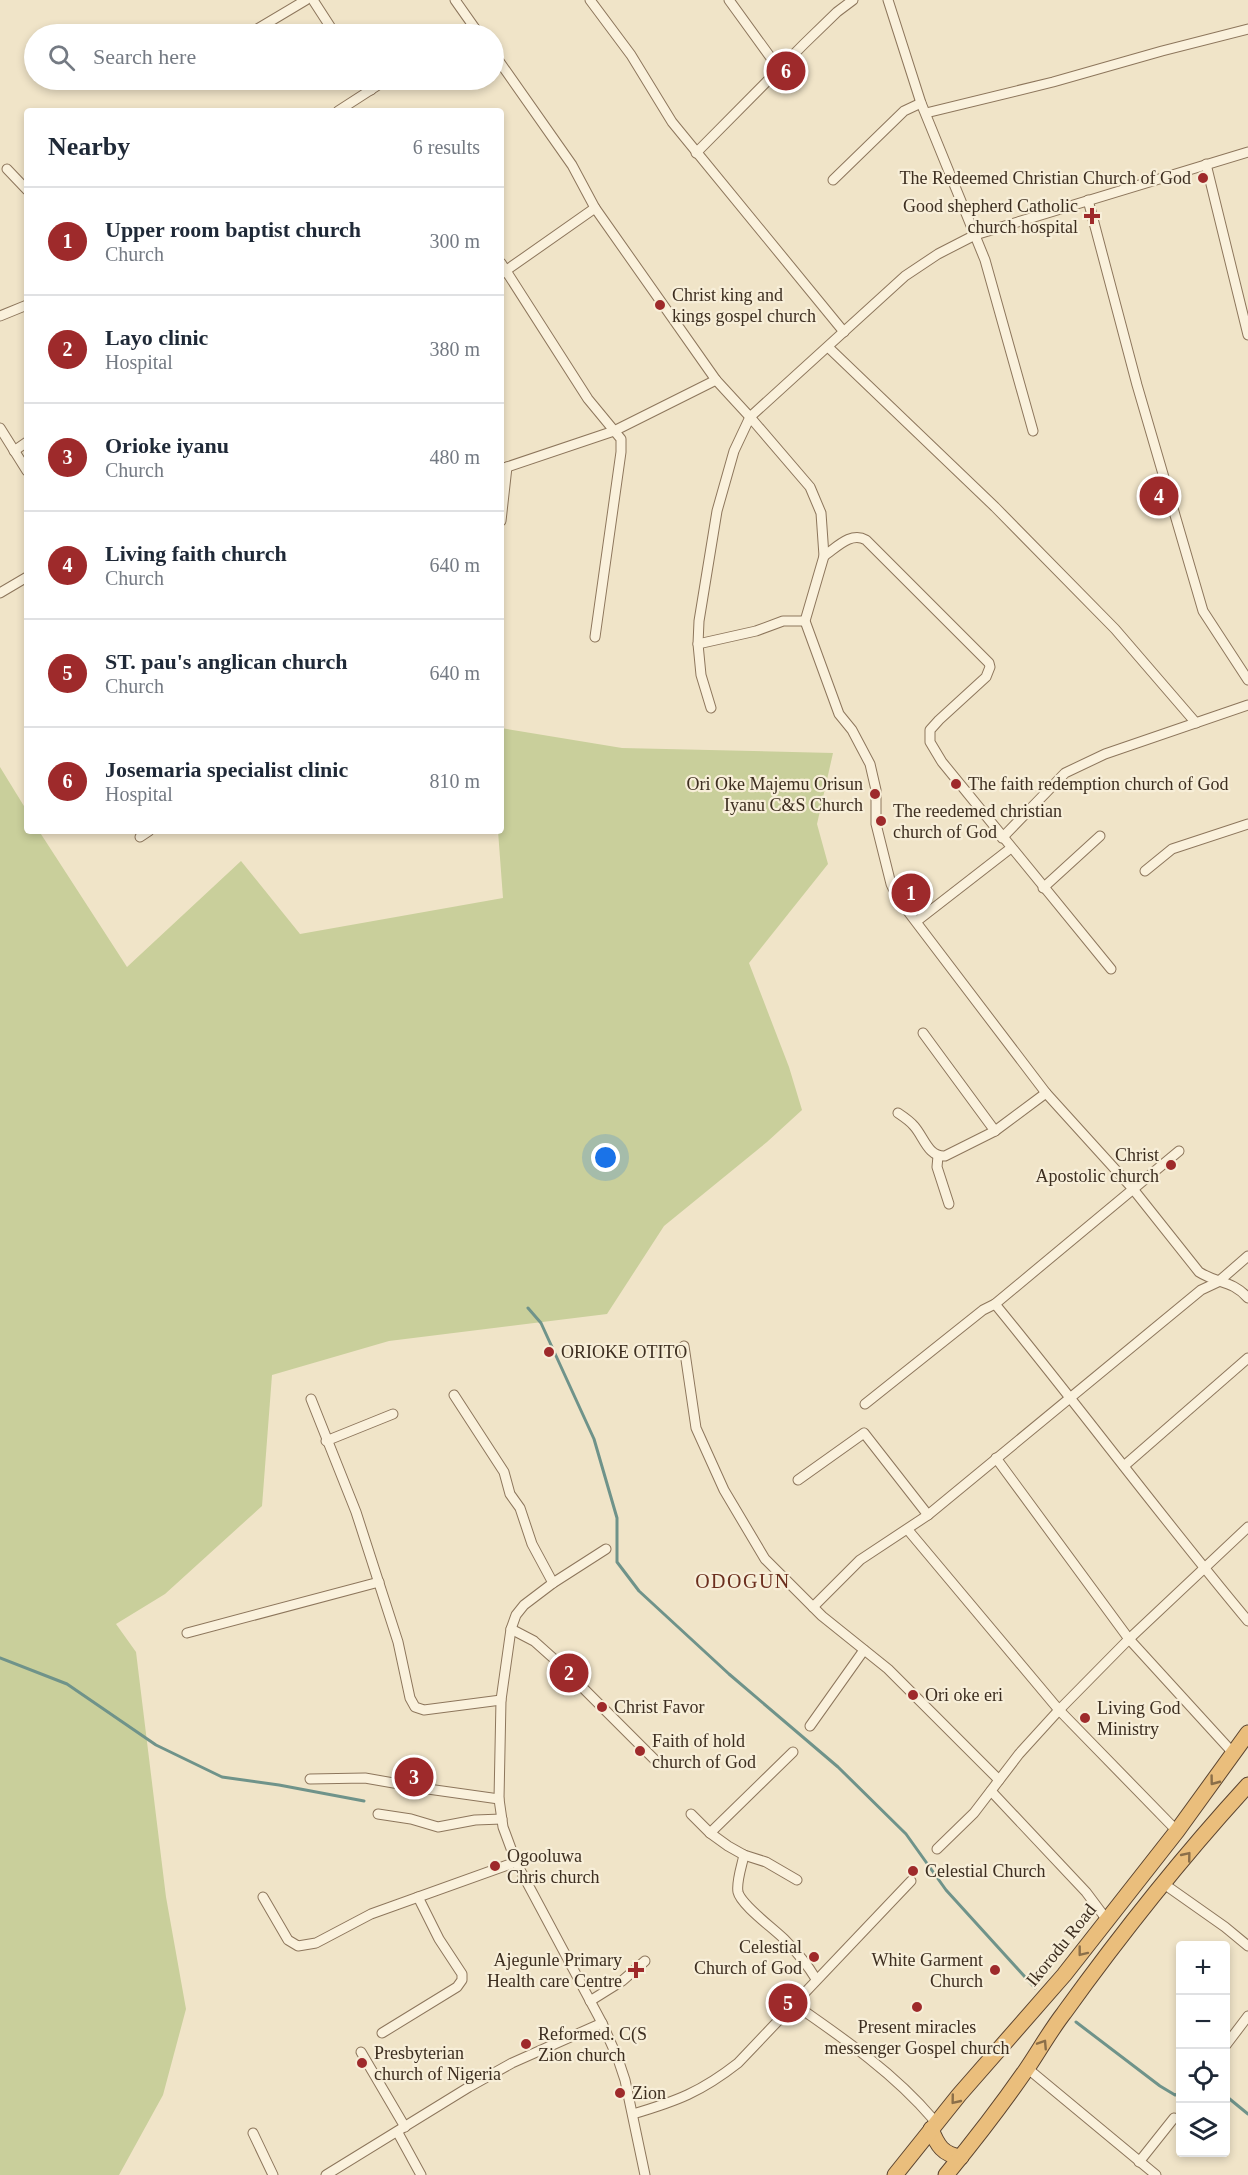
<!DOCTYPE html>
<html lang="en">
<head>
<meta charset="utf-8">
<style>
	:root { --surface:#fff; --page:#f6f6f7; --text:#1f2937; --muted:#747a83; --line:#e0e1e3; --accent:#9e2a2b }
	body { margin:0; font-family:"Times New Roman",serif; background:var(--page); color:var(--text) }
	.controls { position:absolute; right:18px; bottom:18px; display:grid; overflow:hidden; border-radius:6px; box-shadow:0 3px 9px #0003 }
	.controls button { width:54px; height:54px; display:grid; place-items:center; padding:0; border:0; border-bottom:2px solid var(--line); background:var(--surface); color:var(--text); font:30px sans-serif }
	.you { position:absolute; left:606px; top:1158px; width:21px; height:21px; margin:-15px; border:4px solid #fff; border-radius:50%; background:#1a73e8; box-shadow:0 0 0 9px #1a73e833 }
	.badge { display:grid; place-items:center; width:39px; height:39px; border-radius:50%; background:var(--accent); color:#fff; font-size:20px; font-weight:700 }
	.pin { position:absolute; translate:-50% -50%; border:3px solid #fff; box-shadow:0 2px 6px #0006 }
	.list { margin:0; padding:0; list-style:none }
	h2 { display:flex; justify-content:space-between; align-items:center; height:78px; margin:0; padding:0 24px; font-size:26px }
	h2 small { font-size:20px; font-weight:400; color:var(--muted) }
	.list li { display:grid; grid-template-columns:39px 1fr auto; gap:18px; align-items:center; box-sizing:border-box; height:108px; padding:0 24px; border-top:2px solid var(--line) }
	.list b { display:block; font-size:22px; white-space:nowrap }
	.list p { margin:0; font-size:20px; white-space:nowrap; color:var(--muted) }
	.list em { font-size:20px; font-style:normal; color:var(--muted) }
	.icon { flex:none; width:33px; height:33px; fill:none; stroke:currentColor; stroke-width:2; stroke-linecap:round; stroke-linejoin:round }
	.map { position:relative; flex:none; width:1248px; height:2175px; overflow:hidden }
	.search { position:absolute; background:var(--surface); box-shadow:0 3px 9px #0003; left:24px; top:24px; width:480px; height:66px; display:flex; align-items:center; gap:15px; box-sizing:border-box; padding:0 21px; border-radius:33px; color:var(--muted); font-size:22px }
	.panel { position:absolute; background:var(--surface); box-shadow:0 3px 9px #0003; left:24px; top:108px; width:480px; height:726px; border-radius:6px }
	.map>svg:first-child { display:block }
</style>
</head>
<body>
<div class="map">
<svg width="1248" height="2175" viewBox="0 0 1248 2175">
	<rect width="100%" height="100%" fill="#f0e4c8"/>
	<path fill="#c9cf9b" d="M501,728L622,748L833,753L817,824L828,864L749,963L789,1067L802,1110L767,1142L664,1226L607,1314L389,1341L272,1375L262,1506L165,1594L116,1624L136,1652L166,1897L186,2009L163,2095L119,2175H0V767L27,811V831H39L127,967L241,861L300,934L503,898L498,831H501Z"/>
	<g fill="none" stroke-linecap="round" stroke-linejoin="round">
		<g stroke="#6f938a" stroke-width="3">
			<path d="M528,1308L541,1323L594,1439L617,1518V1562L639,1591L729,1674L838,1767L906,1834L946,1890L1035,1988"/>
			<path d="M0,1658L67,1684L156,1745L222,1777L279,1785L364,1801"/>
			<path d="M1076,2022L1160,2086L1175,2095L1180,2093"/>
			<path d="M1226,2096L1248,2114"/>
		</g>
		<defs>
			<g id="minor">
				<path d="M313,0L335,34"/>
				<path d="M455,0L479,34"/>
				<path d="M590,0L631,55L672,122L844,332"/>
				<path d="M729,0L779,69"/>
				<path d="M888,0L921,103L985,260L1033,431"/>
				<path d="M249,34L306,0"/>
				<path d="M462,34L474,28"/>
				<path d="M494,54L572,165L595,208L716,380L750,417L810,487L821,513L824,556L805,621L839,714L852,730L870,764L876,790V824L891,884L897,897L1046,1093L1133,1189L1199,1272C1218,1284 1232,1280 1248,1298"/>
				<path d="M364,80L371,90"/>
				<path d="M338,111L386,80"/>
				<path d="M926,113L1053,82L1162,51L1248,29"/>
				<path d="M696,153L804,44L837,12L853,0"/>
				<path d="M1206,164L1248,335"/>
				<path d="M7,169L27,190"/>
				<path d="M833,180L904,111L921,103"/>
				<path d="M1088,200L1137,385L1203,611L1248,680"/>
				<path d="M501,263L588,399L621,439V452L595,637"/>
				<path d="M501,274L595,208"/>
				<path d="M0,316L27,305"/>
				<path d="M828,347L995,507L1115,629L1196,723"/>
				<path d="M0,428L27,471"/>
				<path d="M14,451L27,442"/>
				<path d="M501,469L614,431L716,380"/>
				<path d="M501,521L507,467"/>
				<path d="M824,556C836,548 851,531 866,540L989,663L990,667L986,677L939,720L930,730V742L942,762L1111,969"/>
				<path d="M0,593L27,577"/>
				<path d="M698,644L756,631L783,621H805"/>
				<path d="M711,708L701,675L698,644L699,621L717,511L734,451L750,417L905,276L938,254L975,235L1248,152"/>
				<path d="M140,837L149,831"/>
				<path d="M1002,838L1065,773L1105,754L1248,705"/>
				<path d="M1145,871L1172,849L1248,824"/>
				<path d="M1043,888L1100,836"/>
				<path d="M917,921L1011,848"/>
				<path d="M923,1033L995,1131"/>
				<path d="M898,1113C904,1117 910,1121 914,1126C924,1137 928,1157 945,1156L995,1131L1046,1093"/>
				<path d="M938,1156L937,1167L949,1204"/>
				<path d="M995,1304C1081,1409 1161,1517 1248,1621"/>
				<path d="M684,1346L696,1428L724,1490L765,1559L822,1616L888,1669L999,1780"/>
				<path d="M454,1395L504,1472L510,1494L520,1508L532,1544L553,1583"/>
				<path d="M311,1399L356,1512L398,1642L410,1698L415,1707L424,1710L501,1700"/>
				<path d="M865,1404L983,1310L995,1304L1179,1151"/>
				<path d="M326,1441L393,1414"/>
				<path d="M996,1458L1129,1639L1234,1754"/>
				<path d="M1124,1466L1248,1358"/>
				<path d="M798,1480L864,1433L928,1515"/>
				<path d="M908,1530L1059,1710L1177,1831"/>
				<path d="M606,1549L553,1583L524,1605L516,1615L511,1629L501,1700L499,1799L503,1827L516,1862L602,2023L618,2059L625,2080L645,2175"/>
				<path d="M813,1607L860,1560L928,1515L1201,1290L1218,1282L1248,1256"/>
				<path d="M511,1629L534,1641L553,1658L656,1761"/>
				<path d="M187,1633L379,1582"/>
				<path d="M810,1726L864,1650"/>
				<path d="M310,1779L365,1778L428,1789L499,1799"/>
				<path d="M991,1791L1086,1892L1107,1920"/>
				<path d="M378,1814L411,1819L438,1827L475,1820L502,1819"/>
				<path d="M691,1814L710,1833L793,1752"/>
				<path d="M710,1833L728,1846L744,1855L766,1862L797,1880"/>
				<path d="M937,1849L974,1813L1019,1754L1059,1710L1129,1639L1248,1527"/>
				<path d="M744,1855C742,1865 736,1882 738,1892C741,1905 773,1928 784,1939C796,1951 807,1964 816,1979"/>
				<path d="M1164,1884L1225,1927L1248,1946"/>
				<path d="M263,1897L288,1940L298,1946L316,1943L371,1914L516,1862"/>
				<path d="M590,2001L622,1981L645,1961"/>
				<path d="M794,2004C843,2038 894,2073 933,2119"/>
				<path d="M382,2033L457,1987L462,1980V1974L439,1939L418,1897"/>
				<path d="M1226,2045L1248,2016"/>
				<path d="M361,2052L405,2127"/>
				<path d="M1027,2068L1156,2175"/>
				<path d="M633,2114C677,2101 701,2092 738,2063L911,1881"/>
				<path d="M253,2133L273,2175"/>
				<path d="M398,2133L421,2175"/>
				<path d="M1139,2162L1174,2118"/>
				<path d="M326,2175L469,2087L512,2063L602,2023"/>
			</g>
			<g id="trunk">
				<path d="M931,2129C937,2145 943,2155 961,2157"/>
				<path d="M895,2175L959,2095L1064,1975L1177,1831L1248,1733"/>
				<path d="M946,2175C974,2141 1001,2106 1026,2070C1039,2051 1050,2031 1064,2013C1121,1934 1182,1857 1248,1785"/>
			</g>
		</defs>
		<use href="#minor" stroke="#8d765c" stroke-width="11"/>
		<use href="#trunk" stroke="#5b4430" stroke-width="17"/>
		<use href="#minor" stroke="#faf1dc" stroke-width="9"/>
		<use href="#trunk" stroke="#eabe7c" stroke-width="15"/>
	</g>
	<defs><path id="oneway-chevron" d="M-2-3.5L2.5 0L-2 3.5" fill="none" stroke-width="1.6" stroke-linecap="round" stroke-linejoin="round" transform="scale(1.5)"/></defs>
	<g stroke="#8b6f49">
		<use href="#oneway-chevron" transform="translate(1214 1781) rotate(127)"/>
		<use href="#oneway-chevron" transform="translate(1187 1856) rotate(-51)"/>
		<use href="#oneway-chevron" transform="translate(1082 1952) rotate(128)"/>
		<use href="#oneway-chevron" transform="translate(1043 2044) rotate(-57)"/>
		<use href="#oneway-chevron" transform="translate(955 2100) rotate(129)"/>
	</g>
	<g fill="#9e2a2b" stroke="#f7eed8" stroke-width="2">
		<circle cx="1203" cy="178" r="6"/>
		<path d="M1089 207h6v6h6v6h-6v6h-6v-6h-6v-6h6z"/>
		<circle cx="660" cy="305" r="6"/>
		<circle cx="956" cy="784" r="6"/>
		<circle cx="875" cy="794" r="6"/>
		<circle cx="881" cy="821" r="6"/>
		<circle cx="1171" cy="1165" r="6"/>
		<circle cx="549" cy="1352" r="6"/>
		<circle cx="913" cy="1695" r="6"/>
		<circle cx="602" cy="1707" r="6"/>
		<circle cx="1085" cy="1718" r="6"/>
		<circle cx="640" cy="1751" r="6"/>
		<circle cx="495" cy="1866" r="6"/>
		<circle cx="913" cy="1871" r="6"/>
		<circle cx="814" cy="1957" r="6"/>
		<path d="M633 1961h6v6h6v6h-6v6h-6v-6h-6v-6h6z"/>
		<circle cx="995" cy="1970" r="6"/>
		<circle cx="917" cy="2007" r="6"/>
		<circle cx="526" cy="2044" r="6"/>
		<circle cx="362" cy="2063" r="6"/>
		<circle cx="620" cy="2093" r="6"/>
	</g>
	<g text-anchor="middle" stroke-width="4.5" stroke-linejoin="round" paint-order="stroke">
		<g font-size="18" fill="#3d2e20" stroke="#f7eed8" text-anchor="start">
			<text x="1191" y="184" text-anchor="end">The Redeemed Christian Church of God</text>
			<text x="1078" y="212" text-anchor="end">Good shepherd Catholic<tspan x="1078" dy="21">church hospital</tspan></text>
			<text x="672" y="301">Christ king and<tspan x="672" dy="21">kings gospel church</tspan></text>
			<text x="863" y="790" text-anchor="end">Ori Oke Majemu Orisun<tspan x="863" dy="21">Iyanu C&amp;S Church</tspan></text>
			<text x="968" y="790">The faith redemption church of God</text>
			<text x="893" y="817">The reedemed christian<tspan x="893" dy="21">church of God</tspan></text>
			<text x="1159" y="1161" text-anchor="end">Christ<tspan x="1159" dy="21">Apostolic church</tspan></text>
			<text x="561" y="1358">ORIOKE OTITO</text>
			<text x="925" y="1701">Ori oke eri</text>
			<text x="614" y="1713">Christ Favor</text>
			<text x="1097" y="1714">Living God<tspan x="1097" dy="21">Ministry</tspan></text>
			<text x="652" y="1747">Faith of hold<tspan x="652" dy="21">church of God</tspan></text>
			<text x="507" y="1862">Ogooluwa<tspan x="507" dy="21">Chris church</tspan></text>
			<text x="925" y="1877">Celestial Church</text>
			<text x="802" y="1953" text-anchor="end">Celestial<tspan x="802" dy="21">Church of God</tspan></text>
			<text x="622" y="1966" text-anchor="end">Ajegunle Primary<tspan x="622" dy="21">Health care Centre</tspan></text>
			<text x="983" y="1966" text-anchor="end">White Garment<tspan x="983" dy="21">Church</tspan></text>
			<text x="917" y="2033" text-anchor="middle">Present miracles<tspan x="917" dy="21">messenger Gospel church</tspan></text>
			<text x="538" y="2040">Reformed. C(S<tspan x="538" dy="21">Zion church</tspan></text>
			<text x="374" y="2059">Presbyterian<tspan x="374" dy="21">church of Nigeria</tspan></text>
			<text x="632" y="2099">Zion</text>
		</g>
		<g font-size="18" fill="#3d2e20" stroke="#f7eed8">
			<text transform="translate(1061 1945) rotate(-51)" y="6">Ikorodu Road</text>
		</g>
		<g font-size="20" letter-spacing="1.5" fill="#6b2e1e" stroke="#f7eed8">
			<text x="743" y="1588">ODOGUN</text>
		</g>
	</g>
</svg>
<div class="controls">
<button>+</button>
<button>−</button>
<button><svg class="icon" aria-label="locate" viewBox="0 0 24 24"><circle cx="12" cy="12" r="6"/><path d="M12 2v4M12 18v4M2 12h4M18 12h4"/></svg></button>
<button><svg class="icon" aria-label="layers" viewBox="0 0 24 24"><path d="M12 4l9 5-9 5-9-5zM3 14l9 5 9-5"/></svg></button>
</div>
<div class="you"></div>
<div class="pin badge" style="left:911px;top:893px">1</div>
<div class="pin badge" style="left:569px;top:1673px">2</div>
<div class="pin badge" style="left:414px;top:1777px">3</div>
<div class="pin badge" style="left:1159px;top:496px">4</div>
<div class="pin badge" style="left:788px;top:2003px">5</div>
<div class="pin badge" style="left:786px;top:71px">6</div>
<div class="search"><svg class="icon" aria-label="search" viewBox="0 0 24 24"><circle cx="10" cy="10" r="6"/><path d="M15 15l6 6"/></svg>Search here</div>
<section class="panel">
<h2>Nearby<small>6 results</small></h2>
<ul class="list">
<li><span class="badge">1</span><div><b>Upper room baptist church</b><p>Church</p></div><em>300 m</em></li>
<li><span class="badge">2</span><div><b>Layo clinic</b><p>Hospital</p></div><em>380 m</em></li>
<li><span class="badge">3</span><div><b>Orioke iyanu</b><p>Church</p></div><em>480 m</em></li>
<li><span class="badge">4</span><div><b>Living faith church</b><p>Church</p></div><em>640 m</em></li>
<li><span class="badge">5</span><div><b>ST. pau's anglican church</b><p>Church</p></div><em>640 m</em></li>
<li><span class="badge">6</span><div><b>Josemaria specialist clinic</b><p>Hospital</p></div><em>810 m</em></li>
</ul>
</section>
</div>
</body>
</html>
